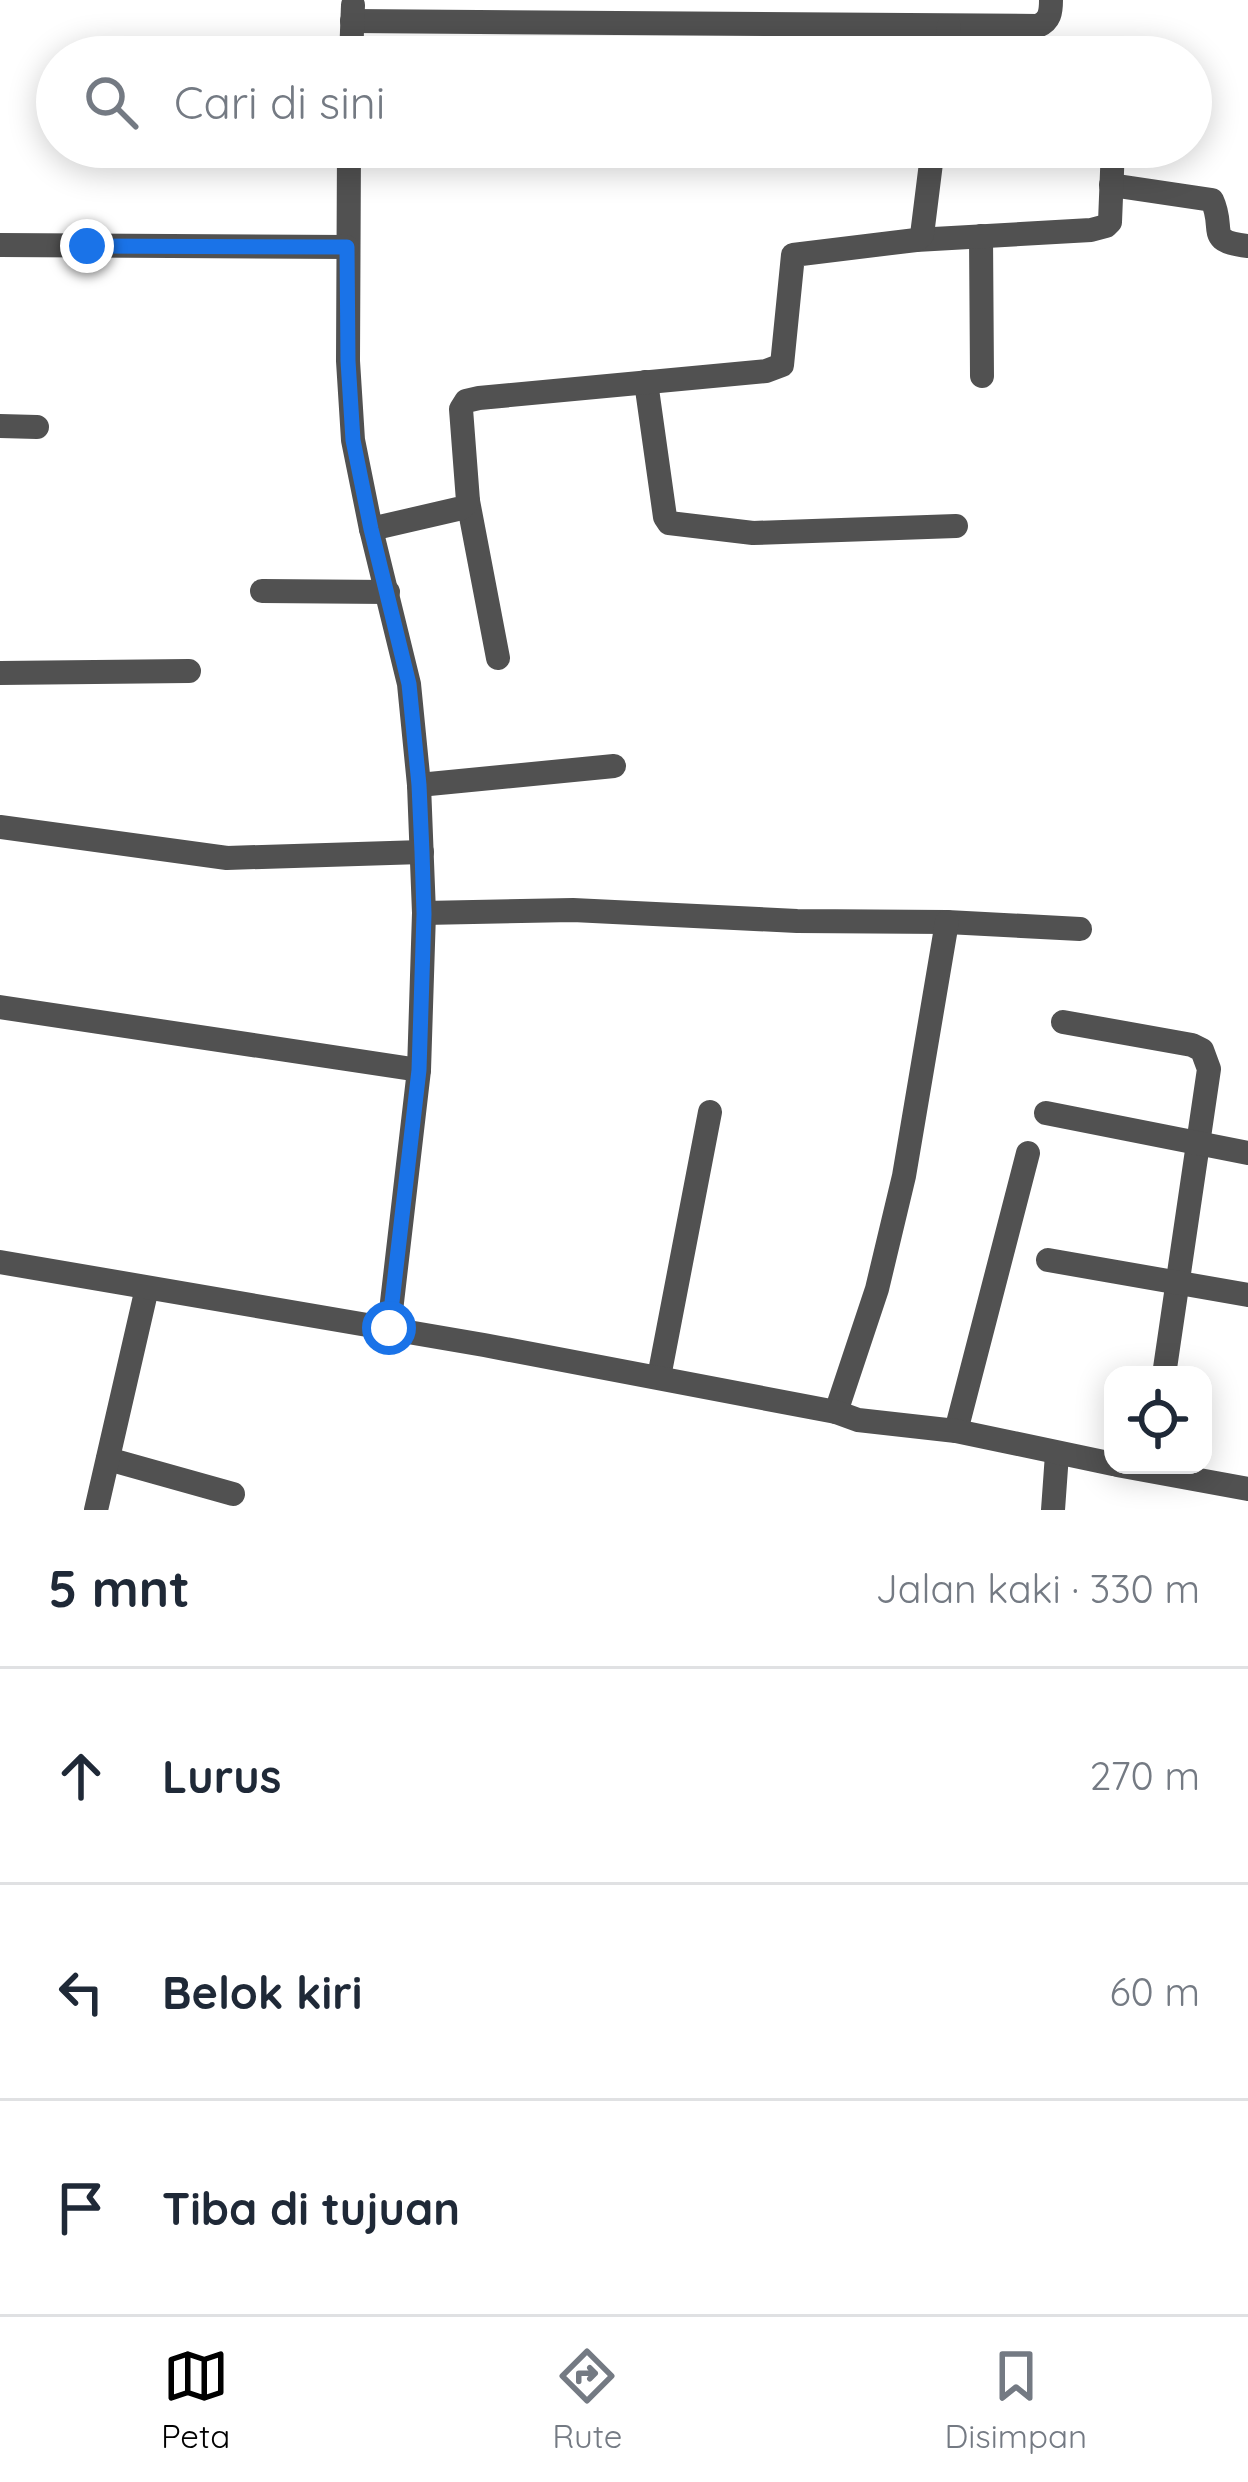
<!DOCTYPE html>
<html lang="id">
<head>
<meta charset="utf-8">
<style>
	:root { --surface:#fff; --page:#f2f2f3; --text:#1f2937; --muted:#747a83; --line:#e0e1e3; --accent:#000 }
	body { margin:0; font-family:Quicksand,sans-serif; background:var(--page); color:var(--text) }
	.controls { position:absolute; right:36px; bottom:36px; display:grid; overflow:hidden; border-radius:24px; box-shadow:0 6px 30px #0003 }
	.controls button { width:108px; height:108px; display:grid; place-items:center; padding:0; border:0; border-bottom:3px solid var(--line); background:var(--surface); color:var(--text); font:60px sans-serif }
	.stop { position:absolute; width:36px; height:36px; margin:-27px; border:9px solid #1a73e8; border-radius:50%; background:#fff }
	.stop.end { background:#1a73e8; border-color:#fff; box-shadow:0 3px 12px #0008 }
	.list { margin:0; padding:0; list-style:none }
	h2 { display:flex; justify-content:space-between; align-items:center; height:156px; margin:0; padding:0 48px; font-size:51px }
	h2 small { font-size:39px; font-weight:400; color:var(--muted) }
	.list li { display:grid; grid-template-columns:78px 1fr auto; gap:36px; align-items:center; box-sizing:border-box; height:216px; padding:0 48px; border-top:3px solid var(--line) }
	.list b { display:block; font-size:45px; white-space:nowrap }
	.list em { font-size:39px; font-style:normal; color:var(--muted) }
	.icon { flex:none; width:66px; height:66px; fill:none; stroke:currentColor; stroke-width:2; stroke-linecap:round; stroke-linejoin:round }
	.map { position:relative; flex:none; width:1248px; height:1510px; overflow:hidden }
	.search { position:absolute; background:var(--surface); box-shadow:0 6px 30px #0003; left:36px; right:36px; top:36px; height:132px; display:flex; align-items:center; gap:30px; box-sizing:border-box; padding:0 42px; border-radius:66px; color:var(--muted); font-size:45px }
	.sheet { height:804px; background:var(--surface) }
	nav { display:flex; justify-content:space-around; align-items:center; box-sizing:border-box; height:168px; border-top:3px solid var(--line); background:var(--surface); font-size:33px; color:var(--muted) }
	nav a { display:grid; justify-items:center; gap:6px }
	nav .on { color:var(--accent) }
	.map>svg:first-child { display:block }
</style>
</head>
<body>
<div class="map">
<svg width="1248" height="1510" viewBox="0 0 1248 1510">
	<rect width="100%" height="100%" fill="#fff"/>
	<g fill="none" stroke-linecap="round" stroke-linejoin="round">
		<g stroke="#515151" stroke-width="24">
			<path d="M352,21L1038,26C1050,21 1051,12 1051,0"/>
			<path d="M351,57L353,5"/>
			<path d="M945,57L949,26"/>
			<path d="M349,147L348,361L353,440L371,529L409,684L419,785L424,913L419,1070L389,1328"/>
			<path d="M1111,185L1212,200C1226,230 1204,241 1248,246"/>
			<path d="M981,236L982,376"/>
			<path d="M916,240L1091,230L1106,226L1110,222L1113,147"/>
			<path d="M0,245L347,247"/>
			<path d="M646,382L665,517L669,523L753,533L956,526"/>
			<path d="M0,426L37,427"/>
			<path d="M468,501L498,658"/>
			<path d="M371,529L462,508L468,501L461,409L466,401L479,398L766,371L782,365L793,255L916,240L922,235L933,147"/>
			<path d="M262,591L388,592"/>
			<path d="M0,673L189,671"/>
			<path d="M419,785L614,766"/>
			<path d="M0,827L227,858L422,852"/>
			<path d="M424,913L573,910L797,921L947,922L1080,929"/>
			<path d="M0,1007L419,1070"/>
			<path d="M1063,1022L1192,1045L1202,1050L1209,1069L1164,1375"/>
			<path d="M1046,1113L1248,1153"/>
			<path d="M1048,1260L1248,1295"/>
			<path d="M659,1377L710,1112"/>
			<path d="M836,1412L877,1289L904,1176L947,922"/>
			<path d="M956,1431L1028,1153"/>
			<path d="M108,1459L233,1494"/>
			<path d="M96,1510L147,1288"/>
			<path d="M1053,1510L1057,1454"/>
		</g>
		<g stroke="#515151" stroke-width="24">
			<path d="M0,1262L484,1345L836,1412L858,1420L956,1431L1113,1464"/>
			<path d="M1117,1465L1248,1489"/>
		</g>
	</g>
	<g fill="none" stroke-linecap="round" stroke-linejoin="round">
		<path stroke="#1a73e8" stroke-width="15" d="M87,246L347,247L348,361L353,440L371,529L409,684L419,785L422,852L424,914L419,1070L389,1328"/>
	</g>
</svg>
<div class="controls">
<button><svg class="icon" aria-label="locate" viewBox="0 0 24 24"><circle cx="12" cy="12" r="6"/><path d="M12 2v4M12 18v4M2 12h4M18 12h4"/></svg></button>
</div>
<div class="stop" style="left:389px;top:1328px"></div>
<div class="stop end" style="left:87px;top:246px"></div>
<div class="search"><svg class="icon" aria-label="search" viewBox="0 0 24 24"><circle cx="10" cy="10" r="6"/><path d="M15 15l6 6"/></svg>Cari di sini</div>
</div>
<section class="sheet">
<h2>5 mnt<small>Jalan kaki · 330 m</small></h2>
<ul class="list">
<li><svg class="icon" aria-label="ahead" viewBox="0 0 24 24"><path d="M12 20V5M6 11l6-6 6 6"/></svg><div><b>Lurus</b></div><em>270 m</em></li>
<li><svg class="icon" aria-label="left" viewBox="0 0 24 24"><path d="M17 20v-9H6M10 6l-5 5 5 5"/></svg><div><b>Belok kiri</b></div><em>60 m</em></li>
<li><svg class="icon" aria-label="arrive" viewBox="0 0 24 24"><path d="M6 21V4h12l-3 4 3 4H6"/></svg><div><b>Tiba di tujuan</b></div></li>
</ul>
</section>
<nav>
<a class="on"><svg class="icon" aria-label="map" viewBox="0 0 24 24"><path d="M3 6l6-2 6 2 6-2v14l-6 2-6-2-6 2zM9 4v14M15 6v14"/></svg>Peta</a>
<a><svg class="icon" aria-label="directions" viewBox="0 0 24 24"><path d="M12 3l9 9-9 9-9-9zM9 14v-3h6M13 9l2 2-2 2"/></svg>Rute</a>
<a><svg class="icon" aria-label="saved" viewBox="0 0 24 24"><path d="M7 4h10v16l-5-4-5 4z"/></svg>Disimpan</a>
</nav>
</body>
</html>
